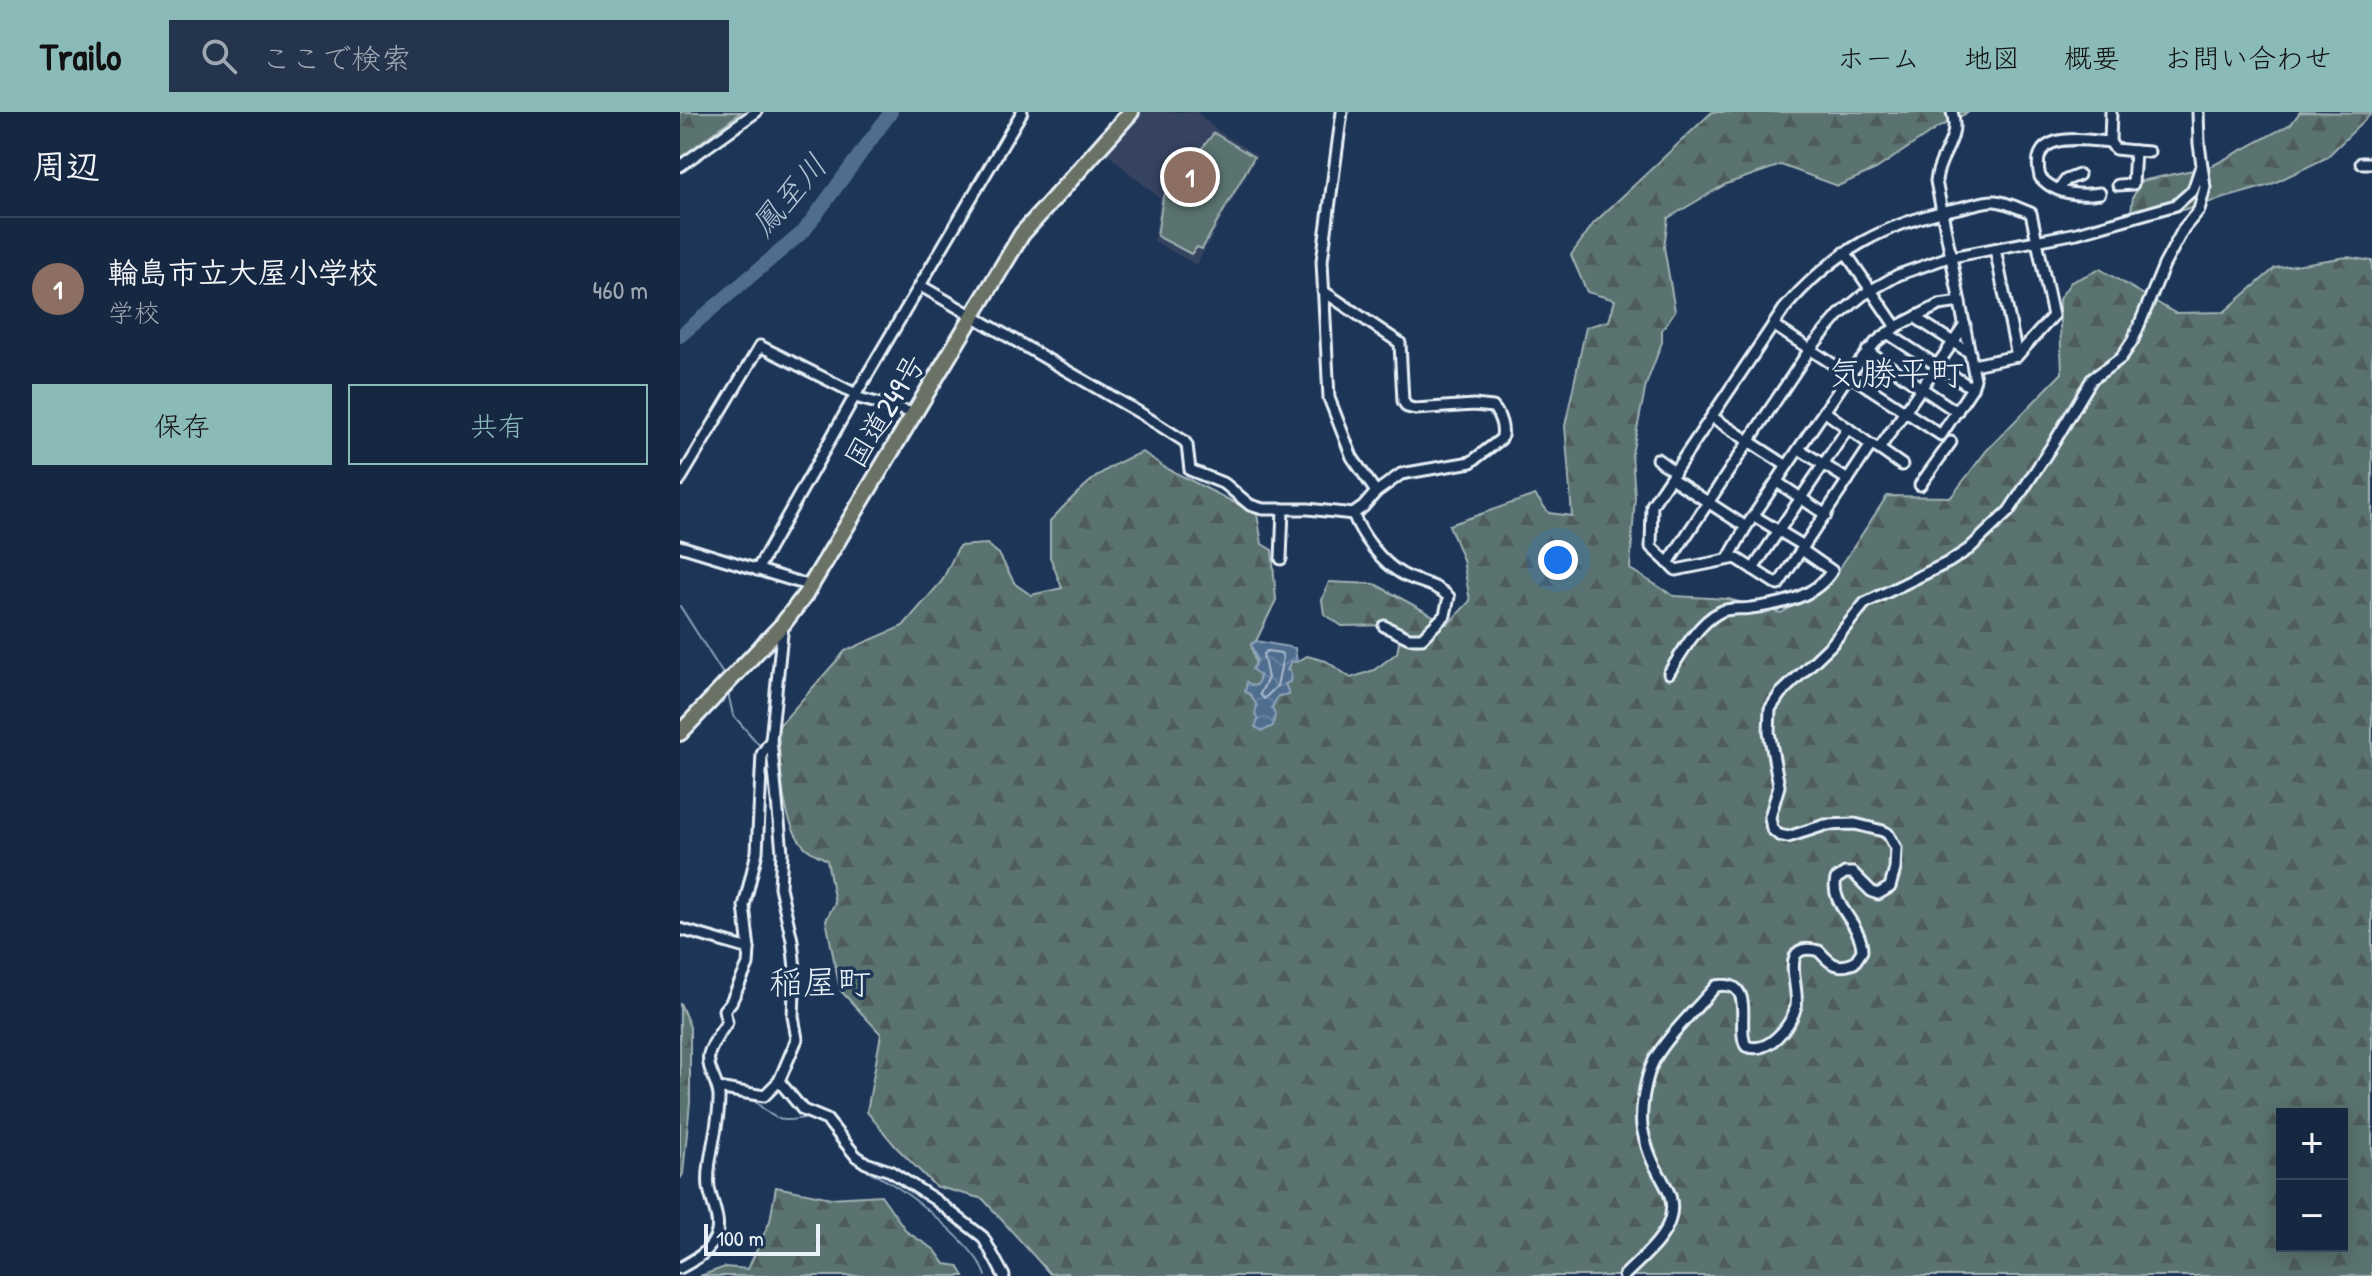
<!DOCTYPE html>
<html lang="ja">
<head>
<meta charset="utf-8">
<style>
	:root { --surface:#162841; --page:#23344c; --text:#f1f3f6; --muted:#9ea6b1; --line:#35445a; --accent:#8bbbb9 }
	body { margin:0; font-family:"Patrick Hand","Klee One",sans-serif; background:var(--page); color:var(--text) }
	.controls { position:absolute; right:24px; bottom:24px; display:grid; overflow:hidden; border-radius:0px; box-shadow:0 4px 20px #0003 }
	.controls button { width:72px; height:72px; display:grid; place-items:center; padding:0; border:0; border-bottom:2px solid var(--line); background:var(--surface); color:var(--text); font:40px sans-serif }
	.scale { position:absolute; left:24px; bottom:20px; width:116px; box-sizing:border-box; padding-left:8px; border:4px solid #e8f1f8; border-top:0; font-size:22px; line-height:28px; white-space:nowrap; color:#e8f1f8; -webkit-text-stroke:6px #1d3557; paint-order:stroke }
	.you { position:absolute; left:878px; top:448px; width:28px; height:28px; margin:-20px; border:6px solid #fff; border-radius:50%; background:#1a73e8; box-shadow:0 0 0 12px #1a73e833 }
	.badge { display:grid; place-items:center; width:52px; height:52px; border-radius:50%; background:var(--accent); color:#fff; font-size:26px; font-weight:700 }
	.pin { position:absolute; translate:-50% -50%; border:4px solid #fff; box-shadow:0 2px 8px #0006 }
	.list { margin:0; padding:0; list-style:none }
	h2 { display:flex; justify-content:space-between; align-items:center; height:104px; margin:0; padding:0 32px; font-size:34px }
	h2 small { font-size:26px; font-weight:400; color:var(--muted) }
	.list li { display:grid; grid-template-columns:52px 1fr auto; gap:24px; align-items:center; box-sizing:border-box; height:144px; padding:0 32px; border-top:2px solid var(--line) }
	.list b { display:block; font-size:30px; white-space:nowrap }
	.list p { margin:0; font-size:26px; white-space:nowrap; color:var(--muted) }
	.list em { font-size:26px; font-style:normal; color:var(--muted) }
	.actions { display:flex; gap:16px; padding:24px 32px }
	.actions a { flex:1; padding:18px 0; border:2px solid var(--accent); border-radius:0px; text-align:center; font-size:28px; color:var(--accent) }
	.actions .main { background:var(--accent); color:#111 }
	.icon { flex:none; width:44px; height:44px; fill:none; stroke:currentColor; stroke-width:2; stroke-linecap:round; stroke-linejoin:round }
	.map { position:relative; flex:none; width:1692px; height:1164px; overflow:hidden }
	header { display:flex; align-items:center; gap:48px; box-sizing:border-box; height:112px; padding:0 40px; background:var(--accent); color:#111 }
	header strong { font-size:38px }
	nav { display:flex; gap:44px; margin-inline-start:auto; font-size:28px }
	.search { width:560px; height:72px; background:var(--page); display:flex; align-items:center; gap:20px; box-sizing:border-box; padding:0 28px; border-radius:0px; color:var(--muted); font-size:30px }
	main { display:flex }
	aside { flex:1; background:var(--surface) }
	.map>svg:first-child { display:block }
</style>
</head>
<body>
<header>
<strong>Trailo</strong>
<div class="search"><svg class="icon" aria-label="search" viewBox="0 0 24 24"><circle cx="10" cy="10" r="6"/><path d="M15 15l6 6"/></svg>ここで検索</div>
<nav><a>ホーム</a><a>地図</a><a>概要</a><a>お問い合わせ</a></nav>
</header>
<main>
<aside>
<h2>周辺<small></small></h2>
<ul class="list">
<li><span class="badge" style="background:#8d6e63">1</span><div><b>輪島市立大屋小学校</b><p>学校</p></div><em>460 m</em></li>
</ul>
<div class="actions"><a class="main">保存</a><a>共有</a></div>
</aside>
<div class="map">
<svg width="1692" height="1164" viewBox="0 0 1692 1164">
	<defs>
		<pattern id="forest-firs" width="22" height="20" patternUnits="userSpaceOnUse" patternTransform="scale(2)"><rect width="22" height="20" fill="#5a7370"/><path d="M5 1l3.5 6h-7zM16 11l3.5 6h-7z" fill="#4f5b5b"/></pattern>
		<pattern id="water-waves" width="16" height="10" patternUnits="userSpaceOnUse" patternTransform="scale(2)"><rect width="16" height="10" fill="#4f6d8f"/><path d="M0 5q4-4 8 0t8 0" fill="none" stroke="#6882a0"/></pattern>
	</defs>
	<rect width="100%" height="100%" fill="#1d3557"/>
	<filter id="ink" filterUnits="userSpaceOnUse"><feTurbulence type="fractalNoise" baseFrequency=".0125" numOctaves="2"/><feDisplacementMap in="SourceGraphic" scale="16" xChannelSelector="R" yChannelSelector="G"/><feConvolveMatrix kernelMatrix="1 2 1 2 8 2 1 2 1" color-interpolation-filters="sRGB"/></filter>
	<g filter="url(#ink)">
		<path fill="#344361" d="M459,0H517L534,16L577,44L516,153L474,129L480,87L425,40Z"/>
		<g fill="url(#forest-firs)" stroke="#a1b2b4" stroke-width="2" fill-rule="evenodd">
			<path d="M0,0H61L0,46Z"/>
			<path d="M1032,0H1289L1259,15L1196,57L1158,74L1101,53L1046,72L988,106L984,135L995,199L982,218V230L966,273L952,342L955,385L950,457L994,484L1048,487L1101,501L1148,474L1207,384L1271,385L1307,338L1382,261L1379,187L1391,170L1420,157L1495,201L1544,200L1595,156L1667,145L1692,149V1164H389L388,1161L370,1162L303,1087L255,1074L216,1035L187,1000L201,922L160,878L146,808L155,791L147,748C140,744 131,741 125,735C100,711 100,648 98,615L165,539L223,514L262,469L279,434L307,432L319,442L335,472L351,483L382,476L370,445V409C400,377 421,355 463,340L484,355L577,402L582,432L592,438L596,488L576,529L571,532C573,540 576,558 580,564L577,573L573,574L568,571L577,594L593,602L592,595L598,584L609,582L605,572L611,549L617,550L627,544L646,549L671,566L694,558L717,541L719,531L715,513L662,514L644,502L642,488L649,470L695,472L768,512L790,489L783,448L769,413L855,383L869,401L892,404L885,314L906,215L929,209L935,188L907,180L891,143L914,111ZM1602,1002H1662V1134H1602Z"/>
			<path d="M1620,0L1692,1L1646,46L1590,73L1492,101L1456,104L1451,99L1453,85L1461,69L1532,54L1611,12Z"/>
			<path d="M0,891L10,915V990L3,1062L0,1067Z"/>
			<path d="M96,1075L151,1086L201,1083L227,1120L255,1138L265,1152L278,1154L284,1164H20L45,1155L68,1157L90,1109Z"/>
		</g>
		<path fill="#5a7370" stroke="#a1b2b4" stroke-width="2" d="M534,21L574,45L522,137L517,135L511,142L477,124L483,85Z"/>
		<path fill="url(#water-waves)" stroke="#8ca2b9" stroke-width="2" d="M576,529L615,536L617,550L611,549L607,558L611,560L610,570L605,572L609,582L598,584L592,595L595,603L593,614L583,619L575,615L578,608L575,602L577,594L570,582L565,580L567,570L573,574L577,573L580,564L572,557L577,549L571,532Z"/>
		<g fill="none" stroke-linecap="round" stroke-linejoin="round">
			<path stroke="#abbcce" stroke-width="2" d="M587,539L601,541L603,545L597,574L584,587L580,582L588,566L583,542Z"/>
			<g stroke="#8ca2b9" stroke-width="2">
				<path d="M0,494L43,562"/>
				<path d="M48,581L53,603L81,635"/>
				<path d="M80,748L84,715L86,655"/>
				<path d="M69,793L73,839"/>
				<path d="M44,984L62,985"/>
				<path d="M72,987C81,994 92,1007 105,1008C119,1009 119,1003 137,1009"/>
				<path d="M143,1011C151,1024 162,1040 175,1050C184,1058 196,1063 207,1069C233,1084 298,1136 306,1164"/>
				<path d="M0,1148L20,1136L32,1118L22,1067L27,1039"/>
			</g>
			<path stroke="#4f6d8f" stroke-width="14" d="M0,224L124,119L211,0"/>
			<defs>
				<g id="minor">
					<path d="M662,0L642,149L649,286L672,345L696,380"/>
					<path d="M1430,30L1435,37L1455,39L1453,72L1438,73"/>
					<path d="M1455,39L1469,40"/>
					<path d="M1681,51H1692"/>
					<path d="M0,54L76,0"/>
					<path d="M1379,77L1386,68L1399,63"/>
					<path d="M1420,81C1399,84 1375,82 1360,65C1348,17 1402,28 1430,30L1431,0"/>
					<path d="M1315,137L1337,244"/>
					<path d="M1165,140L1216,215"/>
					<path d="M241,174L460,301L504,329L507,333L510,358L545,372L570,393L583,397H628L673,402L683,395L696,380L721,362L791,350L821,327C825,318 820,303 813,295L794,293L735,297L727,295L723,289L720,231L643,179"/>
					<path d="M1237,204L1239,208L1290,241"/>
					<path d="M1093,213L1261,323L1292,276L1295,267L1256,69C1258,43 1281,28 1272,0"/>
					<path d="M1285,213L1199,337L1191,333L1098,473L1056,446L996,458L971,435L972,393L1104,197C1153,139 1205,111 1279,96C1290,94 1305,88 1315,89C1327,90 1340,97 1351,101L1373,204L1337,244L1293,253"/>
					<path d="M1207,221L1292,276"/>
					<path d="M1187,239L1277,300"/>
					<path d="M175,285L234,301"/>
					<path d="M1144,299L1191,333"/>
					<path d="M1032,305L1107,354L1066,415"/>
					<path d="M1119,337L1168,368"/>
					<path d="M1199,337L1222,353"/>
					<path d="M977,347L995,360"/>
					<path d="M1107,354L1169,263L1196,230L1216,215L1259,193L1280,190"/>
					<path d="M991,366L1066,415L1048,447"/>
					<path d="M0,368L80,234L176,282"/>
					<path d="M1097,370L1146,403"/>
					<path d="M1240,373L1271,330"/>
					<path d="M673,402C682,424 701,450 722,462C738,471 755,471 769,485L765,503L742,526H729L704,514"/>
					<path d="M1074,404L1124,434"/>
					<path d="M0,434L131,474"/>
					<path d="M601,447L603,397"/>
					<path d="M988,451L1130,237L1159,203L1183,183L1218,163L1266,146L1397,121L1496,93L1513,78L1520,57"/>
					<path d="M1073,457L1168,316"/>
					<path d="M77,458L176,282L342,0"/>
					<path d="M989,561C1002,540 1018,511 1040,500C1050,495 1061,498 1071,496C1102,492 1134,486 1152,459L1122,438"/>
					<path d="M0,817L69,837"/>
					<path d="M99,969L123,998L147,1008L176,1044L186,1051L210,1059L254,1087L303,1125L324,1164"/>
					<path d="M38,976L84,984L99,969L117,927L113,904L115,857L112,828L100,775L102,740L91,628L103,512"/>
					<path d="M0,1156C13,1149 26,1142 33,1130C44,1113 32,1093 29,1076C26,1047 40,1015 39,984C38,969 26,957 29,942C32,931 41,920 47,910L44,898L51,890L68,853L69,837L64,794L77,740L82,642L91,628"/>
					<path d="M944,1164C959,1148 984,1129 990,1107C996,1085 985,1074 976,1056C970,1046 964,1027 962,1015C960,998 965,971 971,955C980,931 1019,894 1036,874C1078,867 1055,915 1066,934C1088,943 1111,914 1116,894C1120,874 1097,828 1139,839C1150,851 1156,858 1174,851L1182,839C1182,811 1149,793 1156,767L1165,761H1173L1192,780L1198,782L1210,775L1215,757L1216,736L1208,722L1203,719L1175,712L1145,713L1108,725L1099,723L1092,717L1090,705L1099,674L1089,620L1090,597L1100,582L1151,533L1185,491L1269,450L1289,437L1329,399L1375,329L1412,267L1441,246L1453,228L1484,153L1504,116L1519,98L1525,75L1519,32L1518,0"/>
				</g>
				<path id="highway" d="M0,621L103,512L125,483L342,122L451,0"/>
			</defs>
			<use href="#minor" stroke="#e8f1f8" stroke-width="15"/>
			<use href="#highway" stroke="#e8f1f8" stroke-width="20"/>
			<use href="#minor" stroke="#1d3557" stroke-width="9"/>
			<use href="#highway" stroke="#6b7165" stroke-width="14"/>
		</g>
	</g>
	<g text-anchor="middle" stroke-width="7" stroke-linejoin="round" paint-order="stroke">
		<g font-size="30" fill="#e8f1f8" stroke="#1d3557">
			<text transform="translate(205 299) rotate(-59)" y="10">国道249号</text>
		</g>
		<g font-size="32" font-style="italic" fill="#b2c3d3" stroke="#1d3557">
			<text transform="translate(109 83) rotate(-49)" y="11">鳳至川</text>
		</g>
		<g font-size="34" fill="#e8f1f8" stroke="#1d3557">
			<text x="1216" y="273">気勝平町</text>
			<text x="140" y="882">稲屋町</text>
		</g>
	</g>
</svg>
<div class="controls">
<button>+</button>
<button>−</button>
</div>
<div class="scale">100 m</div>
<div class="you"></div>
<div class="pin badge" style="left:510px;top:65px;background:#8d6e63">1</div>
</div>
</main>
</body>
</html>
